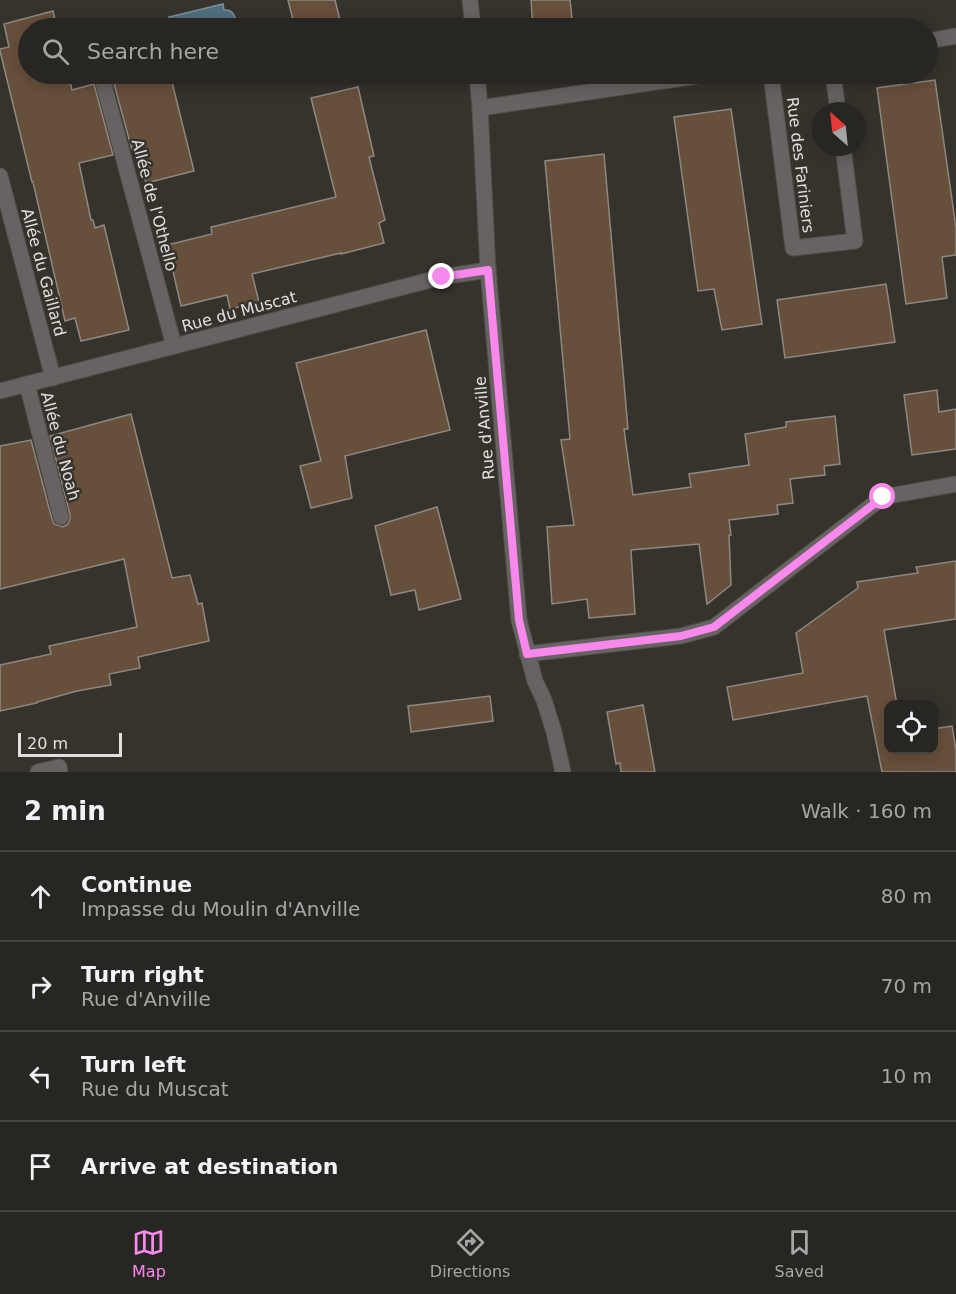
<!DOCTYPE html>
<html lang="en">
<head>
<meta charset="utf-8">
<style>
	:root { --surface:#282622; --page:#34322f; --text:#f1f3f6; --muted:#a5a5a5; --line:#444340; --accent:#f888eb }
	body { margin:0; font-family:"DejaVu Sans",sans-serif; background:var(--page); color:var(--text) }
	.controls { position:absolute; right:18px; bottom:18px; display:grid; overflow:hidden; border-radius:12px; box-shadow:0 3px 15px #0003 }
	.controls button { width:54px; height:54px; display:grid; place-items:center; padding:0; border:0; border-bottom:2px solid var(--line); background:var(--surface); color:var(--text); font:30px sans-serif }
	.compass { position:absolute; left:812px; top:102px; width:54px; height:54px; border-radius:50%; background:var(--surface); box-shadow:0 3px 15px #0003; rotate:333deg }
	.scale { position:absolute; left:18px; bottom:15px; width:104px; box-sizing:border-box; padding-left:6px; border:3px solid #e2e0dd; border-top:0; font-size:16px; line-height:21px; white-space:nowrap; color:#e2e0dd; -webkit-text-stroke:4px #36332d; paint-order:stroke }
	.stop { position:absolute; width:18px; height:18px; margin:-14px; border:4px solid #f888eb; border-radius:50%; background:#fff }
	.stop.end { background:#f888eb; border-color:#fff; box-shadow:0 2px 6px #0008 }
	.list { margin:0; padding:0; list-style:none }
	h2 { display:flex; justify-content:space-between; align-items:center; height:78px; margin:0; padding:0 24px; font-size:26px }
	h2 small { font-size:20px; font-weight:400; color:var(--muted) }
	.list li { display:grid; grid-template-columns:39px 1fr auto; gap:18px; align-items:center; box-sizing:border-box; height:90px; padding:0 24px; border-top:2px solid var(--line) }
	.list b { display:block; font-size:22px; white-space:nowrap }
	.list p { margin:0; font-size:20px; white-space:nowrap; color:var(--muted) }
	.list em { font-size:20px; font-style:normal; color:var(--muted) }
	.icon { flex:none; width:33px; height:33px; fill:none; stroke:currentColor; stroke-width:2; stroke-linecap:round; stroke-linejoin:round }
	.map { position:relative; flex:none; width:956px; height:772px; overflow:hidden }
	.search { position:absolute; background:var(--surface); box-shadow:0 3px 15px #0003; left:18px; right:18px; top:18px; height:66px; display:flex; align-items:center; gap:15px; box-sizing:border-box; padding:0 21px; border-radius:33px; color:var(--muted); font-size:22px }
	.sheet { height:438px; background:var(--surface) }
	nav { display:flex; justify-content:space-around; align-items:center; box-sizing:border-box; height:84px; border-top:2px solid var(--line); background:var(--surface); font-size:16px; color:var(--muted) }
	nav a { display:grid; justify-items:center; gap:3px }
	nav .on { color:var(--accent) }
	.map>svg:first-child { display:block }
</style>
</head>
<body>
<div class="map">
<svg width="956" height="772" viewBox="0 0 956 772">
	<rect width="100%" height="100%" fill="#36332d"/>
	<path fill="#4f6f7f" stroke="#7b919b" stroke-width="1.5" d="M223,4L224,10C230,10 232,11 235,17L232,26L228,28H171L169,17Z"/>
	<g fill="#67503b" stroke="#8e8882" stroke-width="1.5">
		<path d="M288,0H335L342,28H295Z"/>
		<path d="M531,0H570L573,28H533Z"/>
		<path d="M53,11L57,28H28V74H68L72,90L94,84L113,155L79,163L91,220H93L95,228L104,225L129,330L81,341L75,318L65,321L33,182H32L0,51V49L9,47L4,24Z"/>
		<path d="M139,74H170L194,171L146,183L138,149L132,150L113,80Z"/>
		<path d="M935,80L956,228V255L942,257L947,298L906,304L877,88Z"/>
		<path d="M358,87L374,156L369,157L385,220L379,223L384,243L341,254V253L252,274L259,302L230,309L227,295L181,306L167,245L212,234L211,227L336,197L311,98Z"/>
		<path d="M731,109L762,324L722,330L714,289L698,291L674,117Z"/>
		<path d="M604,154L628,429H624L633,495L691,487L689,474L749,465L745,434L786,427V422L835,416L840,464L824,466L825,475L790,479L793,503L777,505L778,514L729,520L731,535H729L731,585L707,604L699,544L631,550L635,614L589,618L587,599L552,604L547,527L574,525L561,440L570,439L545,161Z"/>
		<path d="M886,284L895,342L785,358L777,300Z"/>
		<path d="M426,330L450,430L345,456L352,498L311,508L300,466L321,461L296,363Z"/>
		<path d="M937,390L939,412L956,409V449L912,455L904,395Z"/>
		<path d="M131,414L172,578L190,575L198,604L202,603L209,641L138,657L140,668L109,674L111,685L77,691L37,702V703L0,711V665L51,654L49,646L137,627L124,559L0,589V446L31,440L52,519L54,524L63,527L68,524L70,519V515L50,436Z"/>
		<path d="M437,507L461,599L419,610L415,590L391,595L375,526Z"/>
		<path d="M956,561V619L884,630L897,705H888V750H933V729L952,726L956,750V772H882L867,696L733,720L727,687L803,673L796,633L858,588L857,582L918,573L916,567Z"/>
		<path d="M490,696L493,721L411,732L408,706Z"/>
		<path d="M643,705L655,772H621L620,763L616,764L607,712Z"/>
	</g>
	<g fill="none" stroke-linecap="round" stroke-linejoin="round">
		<defs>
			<g id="service">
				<path d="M101,74L174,346"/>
				<path d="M0,176L53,378"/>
				<path d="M27,384L61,517"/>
			</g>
			<g id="minor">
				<path d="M928,41L956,36"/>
				<path d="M771,74L793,248L855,241L843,147"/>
				<path d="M833,74L838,111"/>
				<path d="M480,108L710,74"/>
				<path d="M0,391L442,277L488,270"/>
				<path d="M527,654L681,636L714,627L883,497L956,484"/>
				<path d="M38,772L59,767L60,772"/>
			</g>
			<g id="tertiary">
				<path d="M470,0L473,28"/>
				<path d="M477,74L480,108L488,270L519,620L535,681L544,700L554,732L563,772"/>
			</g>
		</defs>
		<use href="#service" stroke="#524f49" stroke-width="17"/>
		<use href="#minor" stroke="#524f49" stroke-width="17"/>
		<use href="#tertiary" stroke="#524f49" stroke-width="17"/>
		<use href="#service" stroke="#676362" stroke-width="15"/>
		<use href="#minor" stroke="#676362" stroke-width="15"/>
		<use href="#tertiary" stroke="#676362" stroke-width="15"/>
	</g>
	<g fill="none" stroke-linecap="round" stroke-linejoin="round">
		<path stroke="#f888eb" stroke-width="8" d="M442,277L488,270L519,620L527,654L681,636L714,627L883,497"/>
	</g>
	<g text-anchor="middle" stroke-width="5" stroke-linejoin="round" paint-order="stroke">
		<g font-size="16" fill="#e2e0dd" stroke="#36332d">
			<text transform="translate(801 165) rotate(83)" y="6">Rue des Fariniers</text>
			<text transform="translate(155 205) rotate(75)" y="6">Allée de l'Othello</text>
			<text transform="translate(44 272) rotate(75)" y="6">Allée du Gaillard</text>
			<text transform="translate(239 311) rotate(-15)" y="6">Rue du Muscat</text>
			<text transform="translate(484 428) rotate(-95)" y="6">Rue d'Anville</text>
			<text transform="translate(61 446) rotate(75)" y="6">Allée du Noah</text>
		</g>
	</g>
</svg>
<div class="controls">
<button><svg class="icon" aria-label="locate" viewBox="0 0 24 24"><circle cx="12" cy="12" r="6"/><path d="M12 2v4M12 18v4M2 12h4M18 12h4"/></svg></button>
</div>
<svg class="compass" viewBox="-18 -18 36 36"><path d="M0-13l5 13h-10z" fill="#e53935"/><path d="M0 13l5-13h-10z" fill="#a5a5a5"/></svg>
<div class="scale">20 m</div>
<div class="stop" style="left:883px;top:497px"></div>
<div class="stop end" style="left:442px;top:277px"></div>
<div class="search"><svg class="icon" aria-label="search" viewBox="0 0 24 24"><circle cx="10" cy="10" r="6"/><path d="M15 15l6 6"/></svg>Search here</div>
</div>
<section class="sheet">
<h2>2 min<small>Walk · 160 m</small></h2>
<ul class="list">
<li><svg class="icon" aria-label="ahead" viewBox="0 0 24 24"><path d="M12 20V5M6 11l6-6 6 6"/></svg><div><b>Continue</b><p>Impasse du Moulin d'Anville</p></div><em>80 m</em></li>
<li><svg class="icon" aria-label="right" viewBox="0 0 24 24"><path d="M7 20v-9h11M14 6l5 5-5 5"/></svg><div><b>Turn right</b><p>Rue d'Anville</p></div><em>70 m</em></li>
<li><svg class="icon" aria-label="left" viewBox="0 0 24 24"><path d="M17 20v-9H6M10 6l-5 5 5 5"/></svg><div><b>Turn left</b><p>Rue du Muscat</p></div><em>10 m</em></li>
<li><svg class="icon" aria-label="arrive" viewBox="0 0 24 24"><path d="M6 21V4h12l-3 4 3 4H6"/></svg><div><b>Arrive at destination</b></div></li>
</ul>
</section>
<nav>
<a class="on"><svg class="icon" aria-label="map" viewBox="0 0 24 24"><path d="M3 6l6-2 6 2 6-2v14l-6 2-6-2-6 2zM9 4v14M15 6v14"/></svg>Map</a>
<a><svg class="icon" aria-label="directions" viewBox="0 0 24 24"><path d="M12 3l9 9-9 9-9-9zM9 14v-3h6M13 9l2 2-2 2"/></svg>Directions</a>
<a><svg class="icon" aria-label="saved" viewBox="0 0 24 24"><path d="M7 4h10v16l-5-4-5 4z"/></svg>Saved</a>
</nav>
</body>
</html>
